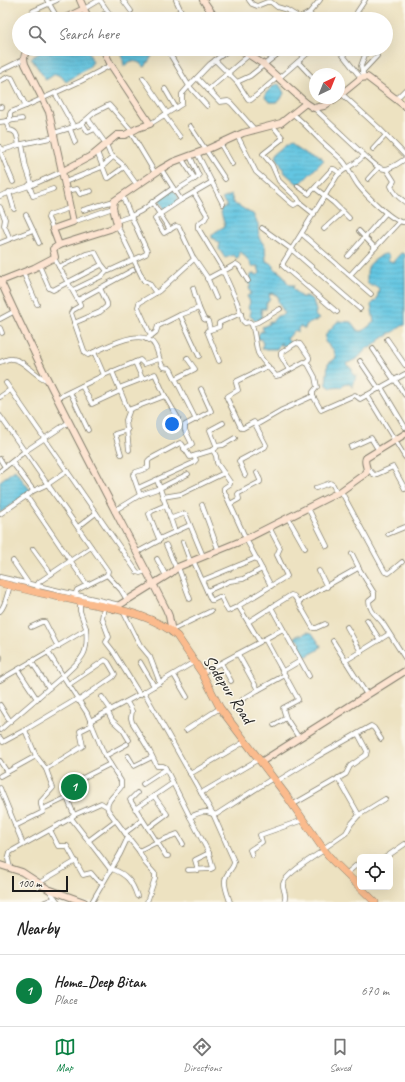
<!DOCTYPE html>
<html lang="en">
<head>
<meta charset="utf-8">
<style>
	:root { --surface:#fff; --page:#f6f6f6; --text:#222; --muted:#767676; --line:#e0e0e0; --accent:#0b8043 }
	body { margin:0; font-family:Caveat,sans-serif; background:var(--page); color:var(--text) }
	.controls { position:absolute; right:12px; bottom:12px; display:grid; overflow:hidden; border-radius:6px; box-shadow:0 4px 16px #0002 }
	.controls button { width:36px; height:36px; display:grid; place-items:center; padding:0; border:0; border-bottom:1px solid var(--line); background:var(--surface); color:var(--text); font:20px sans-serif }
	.compass { position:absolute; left:309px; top:68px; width:36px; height:36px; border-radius:50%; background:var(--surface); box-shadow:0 4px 16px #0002; rotate:43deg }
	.scale { position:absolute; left:12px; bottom:10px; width:56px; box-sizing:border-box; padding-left:4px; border:2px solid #1c1c1c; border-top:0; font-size:11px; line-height:14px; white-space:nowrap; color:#1c1c1c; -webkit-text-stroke:3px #fbf7ec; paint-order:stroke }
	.you { position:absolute; left:172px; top:424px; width:14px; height:14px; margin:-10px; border:3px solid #fff; border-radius:50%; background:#1a73e8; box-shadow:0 0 0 6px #1a73e833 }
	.badge { display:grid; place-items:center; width:26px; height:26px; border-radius:50%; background:var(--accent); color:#fff; font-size:13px; font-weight:700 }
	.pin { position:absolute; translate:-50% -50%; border:2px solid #fff; box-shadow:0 1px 4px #0006 }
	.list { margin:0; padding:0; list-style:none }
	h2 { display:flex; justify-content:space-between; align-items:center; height:52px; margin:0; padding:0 16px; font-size:17px }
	h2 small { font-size:13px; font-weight:400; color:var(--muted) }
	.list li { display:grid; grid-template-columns:26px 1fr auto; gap:12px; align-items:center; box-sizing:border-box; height:72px; padding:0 16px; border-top:1px solid var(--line) }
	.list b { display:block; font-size:15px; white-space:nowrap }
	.list p { margin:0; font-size:13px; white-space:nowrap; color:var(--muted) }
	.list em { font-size:13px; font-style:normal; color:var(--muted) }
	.icon { flex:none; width:22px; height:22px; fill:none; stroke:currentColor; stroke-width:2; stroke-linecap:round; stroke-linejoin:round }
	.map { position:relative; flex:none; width:405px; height:902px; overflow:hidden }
	.search { position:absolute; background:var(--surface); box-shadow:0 4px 16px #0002; left:12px; right:12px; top:12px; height:44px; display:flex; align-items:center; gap:10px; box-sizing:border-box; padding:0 14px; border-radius:22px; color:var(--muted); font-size:15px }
	.sheet { height:124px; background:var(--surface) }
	nav { display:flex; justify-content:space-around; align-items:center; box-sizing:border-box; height:56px; border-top:1px solid var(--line); background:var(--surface); font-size:11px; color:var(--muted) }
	nav a { display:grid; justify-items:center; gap:2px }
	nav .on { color:var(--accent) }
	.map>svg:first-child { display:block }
</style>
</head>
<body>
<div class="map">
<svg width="405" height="902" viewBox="0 0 405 902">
	<defs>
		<pattern id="water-rules" width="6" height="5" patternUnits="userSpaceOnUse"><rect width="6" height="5" fill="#64c6e2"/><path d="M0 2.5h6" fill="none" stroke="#56aac1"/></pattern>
	</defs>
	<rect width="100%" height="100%" fill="#fbf7ec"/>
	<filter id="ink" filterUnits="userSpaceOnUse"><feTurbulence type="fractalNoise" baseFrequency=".025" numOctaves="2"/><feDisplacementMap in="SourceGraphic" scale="8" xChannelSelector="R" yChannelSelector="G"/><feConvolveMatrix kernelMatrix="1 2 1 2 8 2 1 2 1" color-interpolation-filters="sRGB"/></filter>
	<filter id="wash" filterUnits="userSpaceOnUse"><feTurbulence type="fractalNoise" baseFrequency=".012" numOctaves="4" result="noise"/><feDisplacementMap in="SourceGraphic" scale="16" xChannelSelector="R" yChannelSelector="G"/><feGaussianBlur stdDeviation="0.9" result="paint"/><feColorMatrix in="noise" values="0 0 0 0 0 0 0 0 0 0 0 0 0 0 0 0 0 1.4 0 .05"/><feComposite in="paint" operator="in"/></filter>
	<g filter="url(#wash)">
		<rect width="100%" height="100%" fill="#ede2c1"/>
		<g fill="url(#water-rules)" stroke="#40717f">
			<path d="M61,49H87L93,62L88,68L66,82L61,76L55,74L46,80L31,58L41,52H52Z"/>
			<path d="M125,49H153L152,56L145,67L138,62L131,61L124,66L122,54Z"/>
			<path d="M279,84L284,93L281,99L276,102H270L265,98L266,93L274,85Z"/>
			<path d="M296,137L305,143L324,160L299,185L285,173L276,156L278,152Z"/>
			<path d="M171,190L175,191L179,198L177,202L165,210L159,199Z"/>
			<path d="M231,195L234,204C242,206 246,212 253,214L258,224L259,238L265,246L266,261L274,265V268L283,275L287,282L290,285H294L293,288L301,297H305V295L313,300L316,311L315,315L319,319L306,325L305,329L300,326L298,329V332L295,330L287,339L292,345L282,346L281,342L277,349H261L263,344L261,339H258V335L261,331L264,332L262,327L269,324V321L272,322L277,316L285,314L278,302V296L272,293L269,294L270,298L266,304V309H261L262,318L256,321L250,316L251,311L248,308L250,302L247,296L251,294L249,287L251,286L247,282L252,274L258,275L260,273L258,266H251L250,262L241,252H238L240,254L237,259L234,255L225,258L219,249L220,243L212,238V235L215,232L225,226L220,209L227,206L222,199Z"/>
			<path d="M401,253L405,254V325C399,326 396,333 389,333L388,336C380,336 376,348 367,348L358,358L346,364L352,369L353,375L357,376L353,383V388L350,384H344L342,387L331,388L326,384L328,364L336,358L334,350L325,342L326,334L338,321L351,322L358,331H363L374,322L371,305L377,299L379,289L376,286H371L367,283C367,270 366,265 378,258C381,255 383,254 387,254L390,257L388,260L393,262Z"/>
			<path d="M15,470L31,491L0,513V481Z"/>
			<path d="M307,632L312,633L321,646L318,650L305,657L298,645L301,643L298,639L296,641L295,637L299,635H302Z"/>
		</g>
	</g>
	<g filter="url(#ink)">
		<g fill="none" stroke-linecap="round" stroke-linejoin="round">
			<defs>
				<g id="street">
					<path d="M47,0L58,19"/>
					<path d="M100,0L113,19"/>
					<path d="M123,0L131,11"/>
					<path d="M176,0L181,11L187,19"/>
					<path d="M249,0L252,4L257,6L267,2H271L277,7L287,10L300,18L309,13"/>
					<path d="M84,9L99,0"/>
					<path d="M33,11L57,0"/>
					<path d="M104,14L106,19"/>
					<path d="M170,19V17L181,11"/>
					<path d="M199,19L211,12"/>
					<path d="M314,19L309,13L320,0"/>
					<path d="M358,19V15L357,12L365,0"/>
					<path d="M268,49L275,56"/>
					<path d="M338,49L361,78"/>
					<path d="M215,60L237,82L250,76L284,49"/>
					<path d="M298,62L313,78"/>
					<path d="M0,71L24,59"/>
					<path d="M362,72L377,56"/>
					<path d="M364,77L361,66L366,52L364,49"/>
					<path d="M143,78L167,113"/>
					<path d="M197,78L220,102L228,101L231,103L255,130"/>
					<path d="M279,78L308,53"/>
					<path d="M0,81L8,77L12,78L26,106L81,81L111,65"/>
					<path d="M237,82L248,99L251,100L278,77"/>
					<path d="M165,89L176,108"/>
					<path d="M208,90L249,55"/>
					<path d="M55,93L74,127"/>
					<path d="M342,94L378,127L405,155"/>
					<path d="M396,99L405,90"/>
					<path d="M207,106L189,86L210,64L230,49"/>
					<path d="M0,107H2"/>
					<path d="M314,108L364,155C357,165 345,167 337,176L283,263V266L337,312"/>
					<path d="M293,114C303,122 311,131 320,140C327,147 336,154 343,161C349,168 352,177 358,185C364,193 395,225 405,222"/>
					<path d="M164,115L180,137"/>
					<path d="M88,119L106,144L110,154L122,164L137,185"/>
					<path d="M6,121L9,130C18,131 17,137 19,145"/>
					<path d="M10,121V114L11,112L26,106"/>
					<path d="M0,122L22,119"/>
					<path d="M82,123L88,132L95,129"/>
					<path d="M150,124L182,104V94L189,86L171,56L169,51L170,49"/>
					<path d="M190,126L225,179"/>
					<path d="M273,126L282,137V139L263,154L272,165L279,181L297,198L300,203"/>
					<path d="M70,129L75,142"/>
					<path d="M54,133L80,125L95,112L109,105L132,131"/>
					<path d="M131,133L155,173"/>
					<path d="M237,135L256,172L291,203L294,205L299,202L314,214"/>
					<path d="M55,137L22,144L26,167L32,185L63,171"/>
					<path d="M220,143L232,164"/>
					<path d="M0,147L3,150L22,144"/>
					<path d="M2,149L1,153L13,182"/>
					<path d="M373,149L386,135"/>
					<path d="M97,152L107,178H109L124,167"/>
					<path d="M197,153L223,204"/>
					<path d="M364,155C383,172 383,174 405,159"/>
					<path d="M182,159L195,179"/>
					<path d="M387,170L394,181L391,186C394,194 399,198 405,202"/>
					<path d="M368,179L379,167"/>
					<path d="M65,182L102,167L113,157"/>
					<path d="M29,185L33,196L53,189"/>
					<path d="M298,186L309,194L332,169H334L340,173"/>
					<path d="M315,188L334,203L349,218"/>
					<path d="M66,191L77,189L80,194L91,191"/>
					<path d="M175,191L199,176L190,156"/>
					<path d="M9,192L14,209"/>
					<path d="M194,193L207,215L205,219L198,224V228L224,271"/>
					<path d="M122,195L131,216L141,211L173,188"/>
					<path d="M0,196L32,185"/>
					<path d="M181,200L212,182"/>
					<path d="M152,202L170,230"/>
					<path d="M0,207L5,219L4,225L10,239"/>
					<path d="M83,210L114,201"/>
					<path d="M73,222L113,208"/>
					<path d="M117,225L144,281L149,283L156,293"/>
					<path d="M262,228L291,249L360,309"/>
					<path d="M53,229L48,218L49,215L70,208"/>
					<path d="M324,229L343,212"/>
					<path d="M33,230L39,243"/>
					<path d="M359,231L375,248"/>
					<path d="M302,234L348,274L350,275L399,222"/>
					<path d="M0,243L33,230L26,215"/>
					<path d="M348,256L386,213"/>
					<path d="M54,258L80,304V306L73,310L71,313L85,353L88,355L94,352L104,375L57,398"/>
					<path d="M194,258L207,277L216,298"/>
					<path d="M39,265L49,288L53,290L101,265L103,266L107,271H109L146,254L147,251L131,216L116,221"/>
					<path d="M59,267L86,254L95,252L102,265"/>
					<path d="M23,272L37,304"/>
					<path d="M222,272L236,264L239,266L248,281"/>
					<path d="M349,275L371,294"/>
					<path d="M207,279L220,272L224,273L237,302L243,321L245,323L250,322C255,327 255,345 258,353C262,361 270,369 276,376L280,375L304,362L308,364L315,377L317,387L313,392V396"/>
					<path d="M73,290L102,276L107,271"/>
					<path d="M78,300L133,270"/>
					<path d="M199,308L204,319L208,321L210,330"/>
					<path d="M180,315L199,356"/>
					<path d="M0,319L15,311"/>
					<path d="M74,323L100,312L107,306V303L100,288"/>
					<path d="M252,324L258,322L280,309"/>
					<path d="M0,328L2,333"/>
					<path d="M151,336L156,332L158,326L180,315L199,308L193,288"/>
					<path d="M146,339L151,336L138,307L139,303L159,291L194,259L179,227L176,226L164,233L155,219L157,216L181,200L161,169"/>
					<path d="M387,339L405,365"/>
					<path d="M373,349L394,380"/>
					<path d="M94,352C109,346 144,326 155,346C159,353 159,361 163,367L169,368L171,370L196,420"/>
					<path d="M219,361L207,331L219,327V323L241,313"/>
					<path d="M360,361L379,389"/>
					<path d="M0,362C4,361 8,358 12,359C24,359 35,377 47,380"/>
					<path d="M135,362L142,378"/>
					<path d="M289,370L281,356V353L296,343L300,344L309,357V359L306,362"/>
					<path d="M112,371L129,412L126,420L129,450"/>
					<path d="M104,375L140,360L144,364L159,359"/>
					<path d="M175,379L195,369L187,358"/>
					<path d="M395,380L405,395"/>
					<path d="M6,383L137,572L140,573L146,571"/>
					<path d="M82,386L92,404L120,391"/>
					<path d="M381,387L405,427"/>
					<path d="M119,388L155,374L165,396"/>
					<path d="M70,392L88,430"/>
					<path d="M367,395L405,457"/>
					<path d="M0,397L10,390"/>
					<path d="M128,410L165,396L178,418"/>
					<path d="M0,416L108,571L107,575L77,590L73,600"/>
					<path d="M256,425L282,410L313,396L321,410L355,395L360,399L405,374"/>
					<path d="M216,446L223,445L235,438"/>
					<path d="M351,447L371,438L379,451"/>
					<path d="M184,449L192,444L185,430V425L211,411L201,389"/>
					<path d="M213,450L216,448V445L210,430L223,423"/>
					<path d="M121,454L115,434L128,430"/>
					<path d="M0,459L5,467"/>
					<path d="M367,468L373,474L375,475L393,467L405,489"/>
					<path d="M0,471L24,452L69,422"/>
					<path d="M245,475L239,461L265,447L266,445L254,422L243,428H241L227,398L228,396L238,390L236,383L237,381L268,366"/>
					<path d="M157,480L170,517L172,518L183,514L186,515L203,556"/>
					<path d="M138,488L193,463L196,460L194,456"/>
					<path d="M316,488L330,483L333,485L337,493"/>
					<path d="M33,491L48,484L67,471"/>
					<path d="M341,491L385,572L389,573L402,562"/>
					<path d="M140,495L160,488L188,474"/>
					<path d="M27,497L87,585"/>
					<path d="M163,497L181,494L224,473"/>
					<path d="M230,504L239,499L238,494L239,493L260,482V480L257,473"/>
					<path d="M166,505L152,511L149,514L159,539L190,525"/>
					<path d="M202,505L218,549"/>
					<path d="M308,508L327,546"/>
					<path d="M114,511L140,495L133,475L136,472L148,468V461L150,459L180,443L182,444L190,457L213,450L216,456L217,463L230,482V484L224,488V491L246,539L262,569L243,579L230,581L207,591"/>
					<path d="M0,514L31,493L33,490L12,462"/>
					<path d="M170,517L175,532"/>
					<path d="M288,518L305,548"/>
					<path d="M78,527L96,513"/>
					<path d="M388,534L405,527"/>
					<path d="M183,542L190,561"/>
					<path d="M166,545L176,568"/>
					<path d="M33,549L51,574"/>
					<path d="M136,553L160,540"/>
					<path d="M157,559L166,576"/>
					<path d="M193,560L211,600H213L219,597H221L228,611L239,606"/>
					<path d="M13,561L28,583"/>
					<path d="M178,567L190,599"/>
					<path d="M358,567L374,593V597L369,601C369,612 379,617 384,625C391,636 398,647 405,658"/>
					<path d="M262,569L271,586"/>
					<path d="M319,571L327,587"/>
					<path d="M107,575L121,590L127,600"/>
					<path d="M0,577L120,605"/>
					<path d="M203,580L256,558"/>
					<path d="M38,592L37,585L39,582L91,547"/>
					<path d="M298,602L313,628H316L325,624"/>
					<path d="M104,607L102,618L109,637L106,642L113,651L140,695"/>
					<path d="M271,607L309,676"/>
					<path d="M0,611C6,605 7,594 10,586"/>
					<path d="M123,611L140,645L150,657L160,683"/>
					<path d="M367,620L380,640"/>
					<path d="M248,622L239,607L240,605L287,576L277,555L280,548L269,527"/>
					<path d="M31,627L42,622H45L58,647"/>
					<path d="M347,627L361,652"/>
					<path d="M86,628C89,655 82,659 63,676L87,713L105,756L121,781V787C116,794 105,801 108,810L128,837L120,854L92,902"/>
					<path d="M172,630L211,611"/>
					<path d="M265,639L298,699V700L283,708L286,718L274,725"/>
					<path d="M263,640L283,629"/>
					<path d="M333,641L367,695"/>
					<path d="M238,654L258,690L243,699"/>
					<path d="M0,657V659"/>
					<path d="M31,661L49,688"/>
					<path d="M345,661L389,634"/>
					<path d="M140,662L154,686"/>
					<path d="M221,663L231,681"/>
					<path d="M18,670L37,699"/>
					<path d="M283,671L300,661"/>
					<path d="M202,673L260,642L248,622L291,595L294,596L298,602L358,568V566L352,554"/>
					<path d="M174,675L187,697"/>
					<path d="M0,680L48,652"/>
					<path d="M68,685L105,660L108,662L115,674L113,677L78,701"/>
					<path d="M258,690L285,675"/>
					<path d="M144,692L213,814L234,861C235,868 226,872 225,880C224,887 228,895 230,902"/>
					<path d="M102,697L111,710"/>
					<path d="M127,702L132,711L131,718L132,722L148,748L157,766H163L165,767L190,817"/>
					<path d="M0,705L10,721"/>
					<path d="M108,712L112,720L123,730L129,740"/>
					<path d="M286,718L299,738"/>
					<path d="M90,721L144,692L194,662"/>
					<path d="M0,730L63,676L48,652L85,630L86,628L80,611V602"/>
					<path d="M25,730L77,699"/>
					<path d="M186,730L220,708"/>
					<path d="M0,738L3,742L25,730L36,756L0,776"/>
					<path d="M36,756L46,769L83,746L80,731L92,725"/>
					<path d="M105,756L127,744"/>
					<path d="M128,756L134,766L152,757"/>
					<path d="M0,761L7,772"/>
					<path d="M190,774L246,741"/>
					<path d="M338,778L359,815"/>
					<path d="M276,782L318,756L371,726L374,728L381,739"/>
					<path d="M143,784L166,769"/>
					<path d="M0,788L23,844"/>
					<path d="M201,793L259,759"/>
					<path d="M292,805L346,774L350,766L366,755L367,751L358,734"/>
					<path d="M43,809L68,797"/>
					<path d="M135,809L173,783"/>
					<path d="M74,815L101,803L106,806"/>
					<path d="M71,818L111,870"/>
					<path d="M15,826L43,812L41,805V801L53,788L46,769"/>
					<path d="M148,828L167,814L154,796"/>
					<path d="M50,830L58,846H67L83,875L91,873L96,879L103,883"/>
					<path d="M125,833L142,820"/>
					<path d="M128,837L139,851L157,842L130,800L137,793"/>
					<path d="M88,841L116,820"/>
					<path d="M323,849L346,833L351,824L359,815L385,799"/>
					<path d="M139,851L146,864L155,874V878L147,902"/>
					<path d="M252,855L250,850L262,842L260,835L303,820"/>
					<path d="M168,856H166L157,842L177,834L183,844"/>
					<path d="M386,857L405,844"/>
					<path d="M10,868L8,859L10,852L71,818L74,815L64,790L65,787L110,764"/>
					<path d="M112,869C126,874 132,881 137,896"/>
					<path d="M188,870L211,869L213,868L209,853L190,817C195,815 201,811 207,812C211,813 212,815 217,814L273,778"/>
					<path d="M198,870L195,860L209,853"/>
					<path d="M346,874L360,862"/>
					<path d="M39,883L76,861"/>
					<path d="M48,889L58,902"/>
					<path d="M45,902L55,898"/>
					<path d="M284,902C288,893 282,891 283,884C285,874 315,856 324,850"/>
				</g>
				<g id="secondary">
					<path d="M203,0L216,19"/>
					<path d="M84,9L89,19"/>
					<path d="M63,19L84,9L80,0"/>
					<path d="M240,49L263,64L306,103L314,108L324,106L336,98"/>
					<path d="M339,96L361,78L367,77L405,106"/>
					<path d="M63,171L93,155L117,135H125L138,128L150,124L111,65L103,49"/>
					<path d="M59,245L110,229L116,226L117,224L113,208L114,201L161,169L173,162L208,149L243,133L281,123L306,103"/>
					<path d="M0,280C51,392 110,500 166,609L169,616L172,632"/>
					<path d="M1,281L34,268L55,257L53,249L59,245L53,229L73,222L49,112L25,64C23,57 24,53 30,49"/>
					<path d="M113,609L171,573L178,567L246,539L341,491L366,473C369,468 363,463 366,458L405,434"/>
					<path d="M261,762L405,671"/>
					<path d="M0,865L22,872L48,889L84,902"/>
				</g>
				<path id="primary" d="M0,583C26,590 52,596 78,601C110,608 152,613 177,636L202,673L220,708L286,795L324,850L334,862L375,902"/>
			</defs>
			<use href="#street" stroke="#847f6e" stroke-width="5.5"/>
			<use href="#secondary" stroke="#847f6e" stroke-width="8"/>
			<use href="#primary" stroke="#847f6e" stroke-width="8"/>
			<use href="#street" stroke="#fff" stroke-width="4"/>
			<use href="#secondary" stroke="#fde4d1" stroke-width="6"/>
			<use href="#primary" stroke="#fbbb8d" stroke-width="7"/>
		</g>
	</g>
	<g text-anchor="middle" stroke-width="3" stroke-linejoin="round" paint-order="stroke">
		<g font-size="17" fill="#1c1c1c" stroke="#fbf7ec">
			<text transform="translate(229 689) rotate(57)" y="6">Sodepur Road</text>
		</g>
	</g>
</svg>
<div class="controls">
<button><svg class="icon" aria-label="locate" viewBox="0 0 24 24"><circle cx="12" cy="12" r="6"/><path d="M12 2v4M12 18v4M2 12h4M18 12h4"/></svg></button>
</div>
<svg class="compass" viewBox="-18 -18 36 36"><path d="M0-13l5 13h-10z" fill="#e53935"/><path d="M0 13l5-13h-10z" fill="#767676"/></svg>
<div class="scale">100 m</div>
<div class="you"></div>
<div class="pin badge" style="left:74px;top:787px">1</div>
<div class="search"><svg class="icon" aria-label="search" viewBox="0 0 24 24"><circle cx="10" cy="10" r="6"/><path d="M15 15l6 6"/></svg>Search here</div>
</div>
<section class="sheet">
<h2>Nearby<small></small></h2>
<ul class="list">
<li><span class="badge">1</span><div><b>Home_Deep Bitan</b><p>Place</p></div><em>670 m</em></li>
</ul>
</section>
<nav>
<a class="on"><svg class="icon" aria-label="map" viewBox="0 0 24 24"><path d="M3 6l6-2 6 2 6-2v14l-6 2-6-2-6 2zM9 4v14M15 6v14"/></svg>Map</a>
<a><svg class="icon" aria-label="directions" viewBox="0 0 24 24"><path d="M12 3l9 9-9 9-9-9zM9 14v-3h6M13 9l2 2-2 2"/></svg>Directions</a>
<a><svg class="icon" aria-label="saved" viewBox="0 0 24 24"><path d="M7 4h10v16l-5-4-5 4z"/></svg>Saved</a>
</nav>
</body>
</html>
